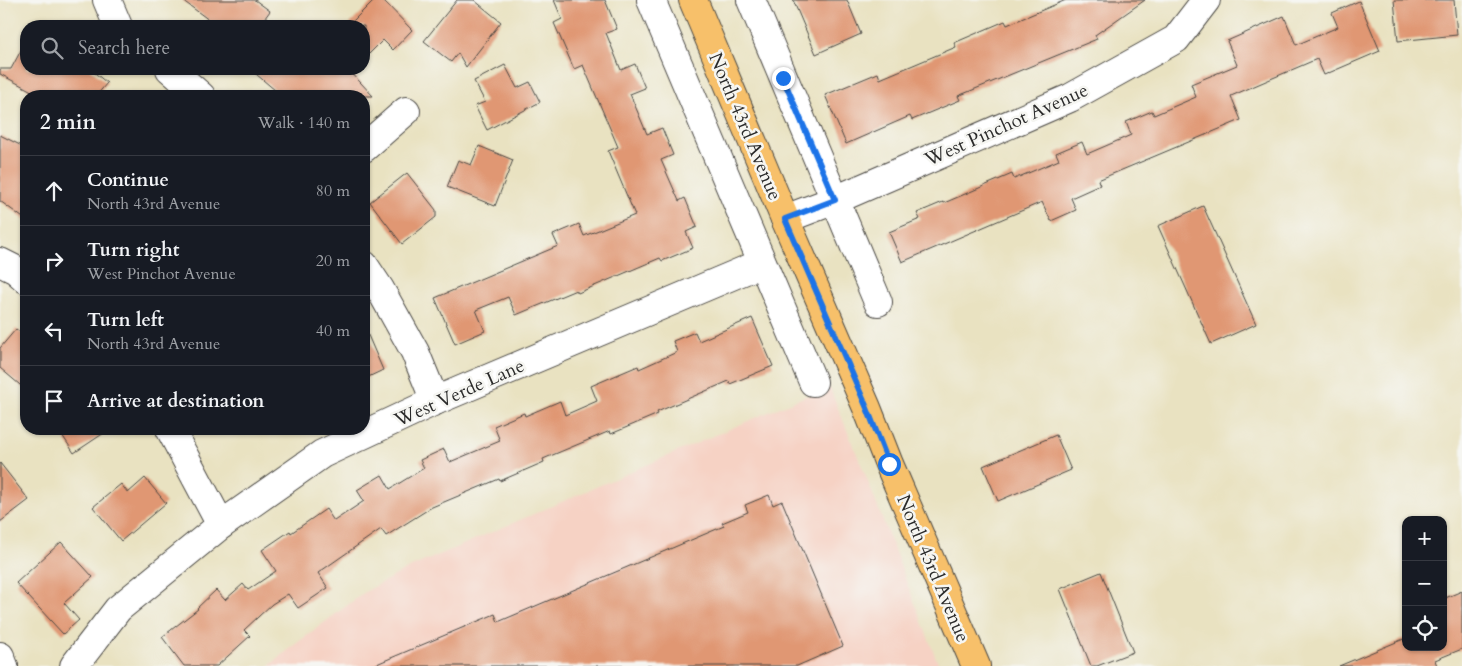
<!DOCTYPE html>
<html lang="en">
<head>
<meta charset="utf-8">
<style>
	:root { --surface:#171b24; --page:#20242c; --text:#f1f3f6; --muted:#9ea1a6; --line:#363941 }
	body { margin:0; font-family:Cardo,serif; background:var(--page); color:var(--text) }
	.controls { position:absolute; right:15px; bottom:15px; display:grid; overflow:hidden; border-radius:10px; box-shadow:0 1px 4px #0004 }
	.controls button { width:45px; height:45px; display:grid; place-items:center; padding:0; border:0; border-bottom:1px solid var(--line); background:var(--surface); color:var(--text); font:25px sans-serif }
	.stop { position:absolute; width:15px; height:15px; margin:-11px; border:4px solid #1a73e8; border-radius:50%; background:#fff }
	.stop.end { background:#1a73e8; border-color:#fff; box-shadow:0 1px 5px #0008 }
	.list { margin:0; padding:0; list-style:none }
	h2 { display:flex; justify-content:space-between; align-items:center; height:65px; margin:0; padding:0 20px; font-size:21px }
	h2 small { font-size:16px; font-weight:400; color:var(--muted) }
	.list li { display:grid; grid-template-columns:32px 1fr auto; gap:15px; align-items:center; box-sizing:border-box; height:70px; padding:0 20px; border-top:1px solid var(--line) }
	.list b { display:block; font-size:19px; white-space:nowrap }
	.list p { margin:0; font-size:16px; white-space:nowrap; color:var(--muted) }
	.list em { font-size:16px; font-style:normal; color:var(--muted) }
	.icon { flex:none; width:28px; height:28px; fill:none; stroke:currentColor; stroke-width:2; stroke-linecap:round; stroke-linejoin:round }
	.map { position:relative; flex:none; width:1462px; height:666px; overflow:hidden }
	.search { position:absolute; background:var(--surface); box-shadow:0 1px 4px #0004; left:20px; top:20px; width:350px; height:55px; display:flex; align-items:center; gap:12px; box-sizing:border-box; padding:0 18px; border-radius:20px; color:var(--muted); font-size:19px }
	.panel { position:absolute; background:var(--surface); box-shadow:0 1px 4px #0004; left:20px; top:90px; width:350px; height:345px; border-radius:20px }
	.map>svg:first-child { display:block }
</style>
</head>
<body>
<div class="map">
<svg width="1462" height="666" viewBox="0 0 1462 666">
	<rect width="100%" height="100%" fill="#f6f6f2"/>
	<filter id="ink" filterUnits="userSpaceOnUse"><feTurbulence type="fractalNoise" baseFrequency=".02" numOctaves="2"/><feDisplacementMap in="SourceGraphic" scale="10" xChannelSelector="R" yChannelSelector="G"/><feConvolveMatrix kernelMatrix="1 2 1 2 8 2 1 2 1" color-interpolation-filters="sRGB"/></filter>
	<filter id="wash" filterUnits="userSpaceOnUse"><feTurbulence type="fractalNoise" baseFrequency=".0096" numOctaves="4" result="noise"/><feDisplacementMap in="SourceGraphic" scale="20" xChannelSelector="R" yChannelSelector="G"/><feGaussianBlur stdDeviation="1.12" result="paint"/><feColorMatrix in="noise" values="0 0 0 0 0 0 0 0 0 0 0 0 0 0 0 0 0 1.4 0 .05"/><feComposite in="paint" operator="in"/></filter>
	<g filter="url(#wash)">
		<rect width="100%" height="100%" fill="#e9e2c1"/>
		<path fill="#f6d2c4" d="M829,386L865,474L939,666H269L293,646L365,592L409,568Z"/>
		<g id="blocks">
			<g fill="#e09773">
				<path d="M182,0H255L270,11L259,26H217Z"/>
				<path d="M374,0H383L412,30L393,50L383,40L364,59V26H348Z"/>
				<path d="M457,0H474L501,22L466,67L458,53L451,62L424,41Z"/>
				<path d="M554,0H605L617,29L606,33L621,70L635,64L645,88L630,94L647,134L662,128L673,155L661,160L679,201L685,198L697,227L686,232L693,248L662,261L660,258L578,293L576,290L516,315L508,297L476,310L485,331L455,344L435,298L558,246L553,235L579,224L584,236L635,215L608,151L618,147L583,65L574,69L554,23L562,19Z"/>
				<path d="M793,0H847L861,34L816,54Z"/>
				<path d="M1066,0H1145L1095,35L1097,39L958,96L960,100L912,120L910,116L846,144L825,95L878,73L880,79L956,47L954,43L1005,21L1007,25Z"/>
				<path d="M1394,0H1454L1457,35L1398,41Z"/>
				<path d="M1359,1L1380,51L1324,75L1317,59L1231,96L1241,120L1098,180L1100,185L1071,198L1076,210L1051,221L1042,202L902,262L889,232L920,219L917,213L943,202L944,203L1012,174L1014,179L1059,160L1056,153L1082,142L1087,154L1131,135L1126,122L1152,111L1154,115L1196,97L1191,84L1237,65L1227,41L1284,16L1296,45L1338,27L1332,13Z"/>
				<path d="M26,41V69H90L107,83L96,96H41L0,74V69H11Z"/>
				<path d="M505,65L517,88L530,82L540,102L487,130L475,106L485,102L474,81Z"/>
				<path d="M250,69H348L373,96H282Z"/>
				<path d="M0,135L26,148V220L0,201Z"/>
				<path d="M479,146L513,160L495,206L447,187L458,160L471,165Z"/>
				<path d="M407,173L436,210V217L402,244L370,202Z"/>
				<path d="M1203,206L1256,324L1211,344L1158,226Z"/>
				<path d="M752,318L773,366L730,384L729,381L657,412L658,414L611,434L610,431L543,459L544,462L500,481L499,479L432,507L386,536L381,529L318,573L328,588L298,608L288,594L272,604L244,630L250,636L217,666H184L162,637L198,609L197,608L216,590L225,600L243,584L248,590L276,571L262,550L290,531L291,533L326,509L334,521L364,501L357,490L382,475L390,489L424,468L420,460L444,449L450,462L500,441L494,426L524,413L525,416L560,401L565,415L597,401L591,386L638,366L639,369L677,352L673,341L695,332L699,341Z"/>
				<path d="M364,326L383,370L364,379Z"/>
				<path d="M16,329L26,337V390L0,368V348Z"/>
				<path d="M58,429H110L74,453Z"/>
				<path d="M1056,435L1071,470L998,501L983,466Z"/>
				<path d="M0,463L29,500L0,522Z"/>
				<path d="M145,478L166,503L121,541L93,507L121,484L128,493Z"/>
				<path d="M769,495L773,505L782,501L843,646L797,666H372L495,614L498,622L724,526L722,523L748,512L745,505Z"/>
				<path d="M61,542L93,577L64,603L79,620L63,634L16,583Z"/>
				<path d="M1101,572L1133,652L1097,666H1091L1060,589Z"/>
				<path d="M1462,591V649L1435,660L1437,666H1339L1406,638V647H1443V599Z"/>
			</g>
		</g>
	</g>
	<g filter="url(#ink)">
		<use href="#blocks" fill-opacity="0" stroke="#484642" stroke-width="1"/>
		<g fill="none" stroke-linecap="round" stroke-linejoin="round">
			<defs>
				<g id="minor">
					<path d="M107,0L118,26"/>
					<path d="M651,0L813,382"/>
					<path d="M751,0L878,302"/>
					<path d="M170,69L201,96"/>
					<path d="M364,148L406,111"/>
					<path d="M785,219L835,200L1070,98L1176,39L1206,0"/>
					<path d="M0,262L16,270L26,279"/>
					<path d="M364,265L380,289L415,352L435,401"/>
					<path d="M170,429L221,525"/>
					<path d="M0,656L4,666"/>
					<path d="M74,666L118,609L221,525L322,454L435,401L762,263"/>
				</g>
				<path id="major" d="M693,0L785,219L867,408L889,464L976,666"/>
			</defs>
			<use href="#minor" stroke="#484642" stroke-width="30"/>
			<use href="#major" stroke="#484642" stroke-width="30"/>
			<use href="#minor" stroke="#fff" stroke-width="28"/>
			<use href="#major" stroke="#f7c06b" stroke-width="28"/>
		</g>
	</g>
	<g fill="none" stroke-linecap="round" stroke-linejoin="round" filter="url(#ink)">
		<path stroke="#1a73e8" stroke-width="6" d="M783,78L835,200L785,219L867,408L889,464"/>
	</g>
	<g text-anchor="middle" stroke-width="5" stroke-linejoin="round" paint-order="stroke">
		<g font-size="19" fill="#2b2b2b" stroke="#f6f6f2">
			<text transform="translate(1006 124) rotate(-24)" y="7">West Pinchot Avenue</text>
			<text transform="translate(746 126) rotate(67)" y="7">North 43rd Avenue</text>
			<text transform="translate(459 392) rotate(-24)" y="7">West Verde Lane</text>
			<text transform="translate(934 568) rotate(67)" y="7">North 43rd Avenue</text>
		</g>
	</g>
</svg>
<div class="controls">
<button>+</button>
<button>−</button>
<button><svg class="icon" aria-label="locate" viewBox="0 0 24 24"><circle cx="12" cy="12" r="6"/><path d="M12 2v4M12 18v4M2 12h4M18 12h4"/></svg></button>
</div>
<div class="stop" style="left:889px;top:464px"></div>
<div class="stop end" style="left:783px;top:78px"></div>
<div class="search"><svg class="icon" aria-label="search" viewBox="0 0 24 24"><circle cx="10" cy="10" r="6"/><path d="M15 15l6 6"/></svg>Search here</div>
<section class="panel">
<h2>2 min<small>Walk · 140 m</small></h2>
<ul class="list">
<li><svg class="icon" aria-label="ahead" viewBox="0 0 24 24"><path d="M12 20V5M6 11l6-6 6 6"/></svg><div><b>Continue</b><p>North 43rd Avenue</p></div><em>80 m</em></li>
<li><svg class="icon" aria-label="right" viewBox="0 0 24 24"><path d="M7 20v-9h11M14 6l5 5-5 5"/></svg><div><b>Turn right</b><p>West Pinchot Avenue</p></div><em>20 m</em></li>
<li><svg class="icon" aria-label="left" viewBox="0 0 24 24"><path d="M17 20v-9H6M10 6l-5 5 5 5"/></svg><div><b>Turn left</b><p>North 43rd Avenue</p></div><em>40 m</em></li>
<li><svg class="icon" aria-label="arrive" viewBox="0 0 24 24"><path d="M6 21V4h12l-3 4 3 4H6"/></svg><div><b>Arrive at destination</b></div></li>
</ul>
</section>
</div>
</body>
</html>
